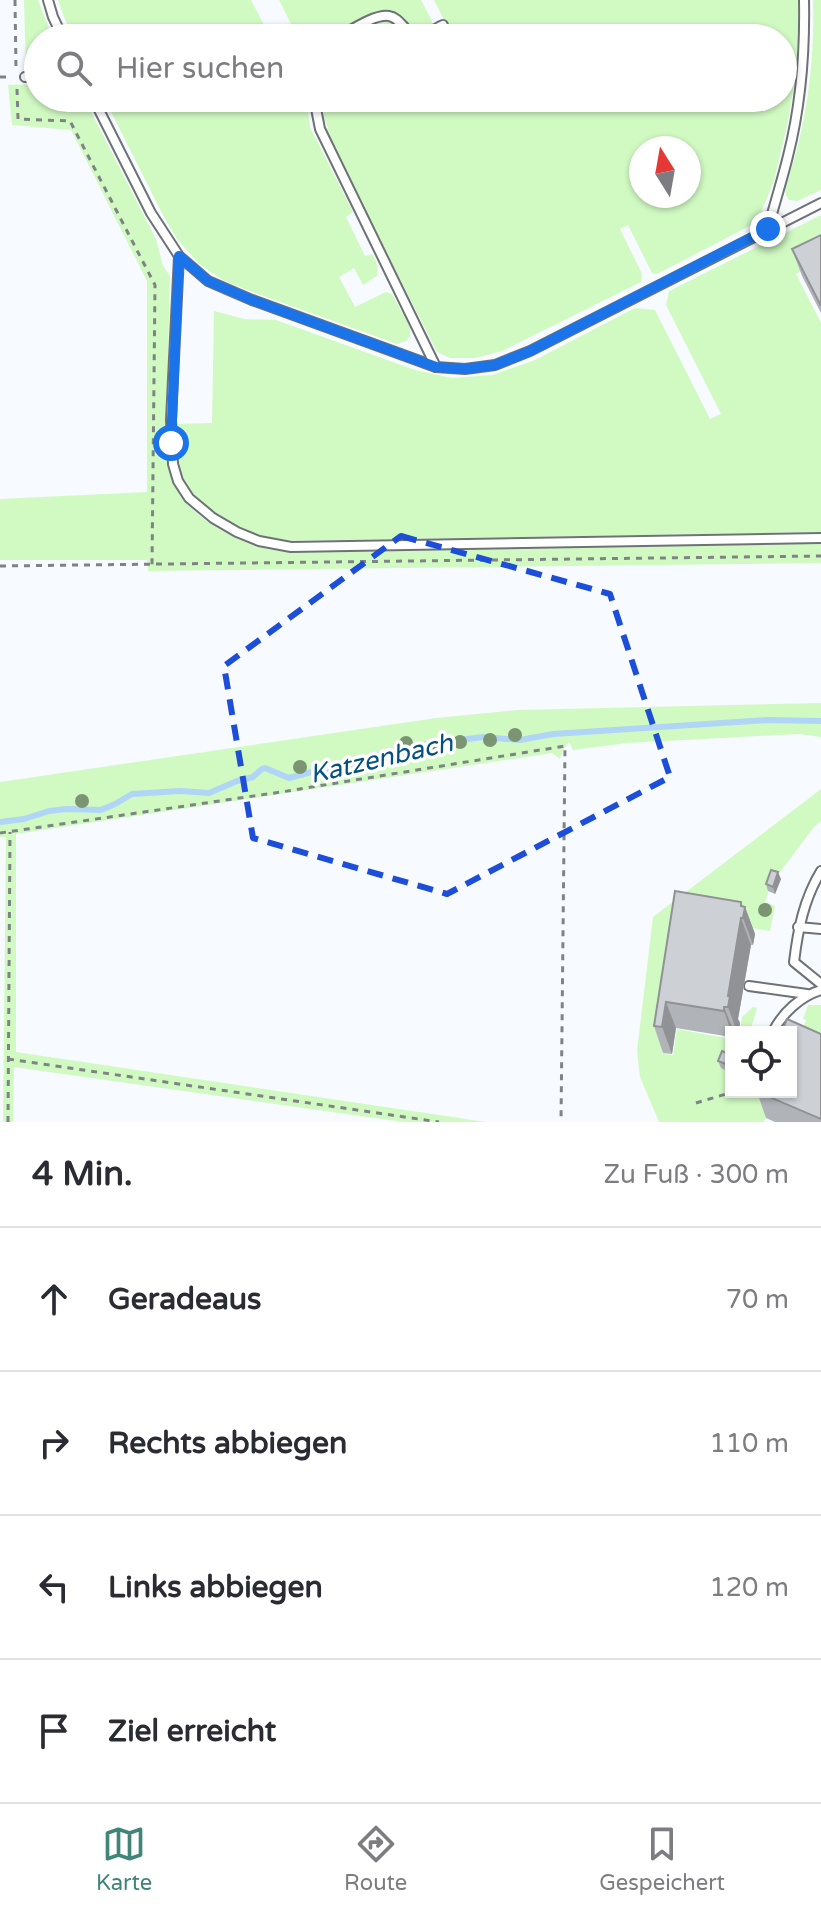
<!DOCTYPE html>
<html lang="de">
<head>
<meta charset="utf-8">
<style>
	:root { --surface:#fff; --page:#f7f7f7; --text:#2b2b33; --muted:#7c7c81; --line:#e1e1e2; --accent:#418579 }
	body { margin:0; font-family:"Varela Round",sans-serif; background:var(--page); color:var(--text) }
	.controls { position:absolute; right:24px; bottom:24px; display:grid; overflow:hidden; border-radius:0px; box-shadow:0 2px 6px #0004 }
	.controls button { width:72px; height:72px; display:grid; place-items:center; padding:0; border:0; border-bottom:2px solid var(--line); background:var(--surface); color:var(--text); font:40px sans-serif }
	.compass { position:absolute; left:629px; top:136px; width:72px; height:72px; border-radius:50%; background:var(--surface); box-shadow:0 2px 6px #0004; rotate:349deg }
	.stop { position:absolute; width:24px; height:24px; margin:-18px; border:6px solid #1a73e8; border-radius:50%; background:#fff }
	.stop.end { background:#1a73e8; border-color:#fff; box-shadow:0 2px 8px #0008 }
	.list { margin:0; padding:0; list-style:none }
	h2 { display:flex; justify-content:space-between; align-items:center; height:104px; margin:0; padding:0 32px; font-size:34px }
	h2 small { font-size:26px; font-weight:400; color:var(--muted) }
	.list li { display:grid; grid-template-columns:52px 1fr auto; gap:24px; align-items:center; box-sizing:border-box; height:144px; padding:0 32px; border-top:2px solid var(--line) }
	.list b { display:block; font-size:30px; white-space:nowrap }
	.list em { font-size:26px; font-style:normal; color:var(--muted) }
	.icon { flex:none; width:44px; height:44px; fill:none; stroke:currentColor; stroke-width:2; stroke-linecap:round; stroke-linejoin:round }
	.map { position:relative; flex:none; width:821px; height:1122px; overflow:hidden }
	.search { position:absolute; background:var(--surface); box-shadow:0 2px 6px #0004; left:24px; right:24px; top:24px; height:88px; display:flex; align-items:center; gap:20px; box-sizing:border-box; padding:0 28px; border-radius:44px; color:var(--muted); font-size:30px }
	.sheet { height:680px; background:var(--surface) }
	nav { display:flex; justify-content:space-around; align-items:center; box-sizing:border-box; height:112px; border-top:2px solid var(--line); background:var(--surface); font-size:22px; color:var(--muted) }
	nav a { display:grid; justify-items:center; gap:4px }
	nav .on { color:var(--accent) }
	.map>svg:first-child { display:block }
</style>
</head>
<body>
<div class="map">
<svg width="821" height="1122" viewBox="0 0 821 1122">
	<rect width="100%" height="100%" fill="#f7faff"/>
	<g fill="#d1fac3" fill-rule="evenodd">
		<path d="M24,0H38L53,38H38V70L26,71Z"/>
		<path d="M58,0H251L271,38H74L64,17Z"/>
		<path d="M279,0H421L434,25C429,27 425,29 420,30C407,31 403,12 383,10L327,38H298Z"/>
		<path d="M434,0H798L799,26L796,72L788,121L774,181L757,222L657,274L652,273L628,225L620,229L642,274L641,282L502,351L475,358H450L437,352L324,130L328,128L325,121L321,98H783V38H426L448,28ZM641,148H689V196H641Z"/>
		<path d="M813,0H821V190L797,201L789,200L786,195L785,189C806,128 815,65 813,0Z"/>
		<path d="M391,19L411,38H349L381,20Z"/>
		<path d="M38,84V98H84L156,239L163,266L170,276L166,441C167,456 168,471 174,484C188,515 226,535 257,546C267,549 278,550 288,552L821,543V563L148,571L147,560H0V499L147,492V281L71,130L12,125L8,85Z"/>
		<path d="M104,98H301L308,111L310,127L353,212L346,217L365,256L372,254C377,262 379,267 377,276L363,285L354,268L339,277L355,307L386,292L392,294L410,327V336L406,341L397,344L247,290L223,280L199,264L177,239L164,217Z"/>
		<path d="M821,215V262L796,274L821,323V532L283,541C248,534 199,515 183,480C175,463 177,443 176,424L212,423L214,311L244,319L276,320L415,370L452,378L492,375L535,360L635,308L655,310L710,419L721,414L666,305L669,291Z"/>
		<path d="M821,703V737L799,734L627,743L573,750L569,742L563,750L560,759L552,753L16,834V1052L486,1122H403L14,1067L13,1122H3L6,837H0V782L436,718L518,710Z"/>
		<path d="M821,789V821L814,827L777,876L773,877L765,902L775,906L770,931L683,918L665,1024L662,1053L673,1055L677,1029L731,1039V1092H775L764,1122H659L640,1077L637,1051L653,917Z"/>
		<path d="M808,1005H821V1054L798,1044L806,1020L803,1019Z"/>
		<path d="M753,1007L757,1008L750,1032H740L742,1017Z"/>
	</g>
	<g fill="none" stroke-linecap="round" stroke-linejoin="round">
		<path stroke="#b0d5f6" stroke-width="6" d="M0,822L24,819L49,811L67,809L101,810L115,804L132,794L180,791L209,793L237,781L253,777L262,769L265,768L289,778L311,772L334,773L367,758L413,746L483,737L520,740L553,734L768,720L821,721"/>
		<defs>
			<g id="service">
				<path d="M48,0L53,17L63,38"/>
				<path d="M337,38C350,31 374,14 389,16C402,18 405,36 420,35C427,35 436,28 443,25"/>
				<path d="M25,77L38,75"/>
				<path d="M93,98L151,213L179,256L208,281L252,300L436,367L465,369L495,365L530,351L821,203"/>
				<path d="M314,98L320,129L436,367"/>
				<path d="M768,229C774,205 782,181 788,156C801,105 805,52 804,0"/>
				<path d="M179,256L171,420L173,464L178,481L189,498L213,518L237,532L259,541L291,547L821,538"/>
				<path d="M821,871C804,899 798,929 794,962L821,984"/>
				<path d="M798,927L821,929"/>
				<path d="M749,986L807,994"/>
				<path d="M773,1032C782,1013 801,996 821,990"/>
			</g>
		</defs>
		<use href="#service" stroke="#6e7277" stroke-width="12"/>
		<g stroke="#808386" stroke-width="3" stroke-dasharray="6 6" stroke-linecap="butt">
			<path d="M15,0L16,69"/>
			<path d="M0,77H12"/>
			<path d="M17,89L18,119L70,121L155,285L152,565"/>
			<path d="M0,566L821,556"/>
			<path d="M0,833L281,792L565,746L561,1122"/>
			<path d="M8,1059L439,1122"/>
			<path d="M696,1103L726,1094L731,1083"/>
			<path d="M8,1122L10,832"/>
		</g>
		<use href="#service" stroke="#fff" stroke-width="8"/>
	</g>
	<g fill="#7b9573">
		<circle cx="515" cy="735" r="7"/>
		<circle cx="490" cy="740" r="7"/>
		<circle cx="460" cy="742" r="7"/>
		<circle cx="406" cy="743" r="7"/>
		<circle cx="431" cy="748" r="7"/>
		<circle cx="374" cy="760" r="7"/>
		<circle cx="300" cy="767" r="7"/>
		<circle cx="82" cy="801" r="7"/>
		<circle cx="765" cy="910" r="7"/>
	</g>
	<g fill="#b0b4b8">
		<path d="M821,235V313L802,276L792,249Z"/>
		<path d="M781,879L775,894L768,891L766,884Z"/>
		<path d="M675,891L741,902L743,907H745L755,934L753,945H751L738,1019L740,1023L739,1032H731V1037L676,1028L672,1054L663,1053L654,1026Z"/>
		<path d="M821,1034V1122H775L766,1118L757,1092Z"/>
		<path d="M731,1055V1073L721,1068L718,1061Z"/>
	</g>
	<g fill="#909296">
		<path d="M778,872L781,879L775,894L773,887Z"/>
		<path d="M741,902L744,910L745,907L755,934L753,945L743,918L741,906Z"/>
		<path d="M741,918L751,945L738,1019L740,1023L739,1032H737L728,1007V996Z"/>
		<path d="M666,1002L676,1028L672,1054L662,1027Z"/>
		<path d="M724,1007L734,1032H731L724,1011Z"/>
	</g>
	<g fill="#cdd1d6" stroke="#909296" stroke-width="2">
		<path d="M821,235V306L792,249Z"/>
		<path d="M771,870L778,872L773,887L766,884Z"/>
		<path d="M675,891L741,902V906L745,907L743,918H741L728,996H730L728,1007H724V1011L666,1002L662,1027L654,1026Z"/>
		<path d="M787,1019L821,1034V1119L758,1092H791V1032H782Z"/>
		<path d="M722,1051L731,1055V1066L718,1061Z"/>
	</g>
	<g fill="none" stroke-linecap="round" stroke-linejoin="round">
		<path stroke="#1a73e8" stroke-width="10" d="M171,443L179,256L208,281L252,300L436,367L465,369L495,365L530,351L768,229"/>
	</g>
	<path fill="none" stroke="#1d4ed8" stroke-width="6" stroke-dasharray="16 10" stroke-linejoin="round" d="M401,536L610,594L670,777L447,894L253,838L224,666Z"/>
	<g text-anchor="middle" stroke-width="7" stroke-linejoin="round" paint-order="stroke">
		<g font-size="26" font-style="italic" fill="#055082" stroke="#fff">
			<text transform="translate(381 758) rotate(-13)" y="9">Katzenbach</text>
		</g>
	</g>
</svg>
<div class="controls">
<button><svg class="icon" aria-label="locate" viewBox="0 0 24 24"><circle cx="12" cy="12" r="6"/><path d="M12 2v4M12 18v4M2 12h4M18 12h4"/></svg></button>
</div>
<svg class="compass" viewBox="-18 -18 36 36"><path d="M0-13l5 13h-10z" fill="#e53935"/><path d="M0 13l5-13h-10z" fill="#7c7c81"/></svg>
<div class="stop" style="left:171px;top:443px"></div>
<div class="stop end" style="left:768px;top:229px"></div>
<div class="search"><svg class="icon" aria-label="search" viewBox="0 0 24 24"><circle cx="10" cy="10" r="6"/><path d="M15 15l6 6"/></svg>Hier suchen</div>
</div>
<section class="sheet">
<h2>4 Min.<small>Zu Fuß · 300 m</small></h2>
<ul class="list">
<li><svg class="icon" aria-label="ahead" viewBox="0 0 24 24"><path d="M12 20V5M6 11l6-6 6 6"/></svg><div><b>Geradeaus</b></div><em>70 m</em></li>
<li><svg class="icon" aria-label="right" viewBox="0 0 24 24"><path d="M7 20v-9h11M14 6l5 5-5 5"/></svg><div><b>Rechts abbiegen</b></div><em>110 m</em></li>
<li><svg class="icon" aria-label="left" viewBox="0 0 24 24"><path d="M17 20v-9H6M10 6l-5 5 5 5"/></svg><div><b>Links abbiegen</b></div><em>120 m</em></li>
<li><svg class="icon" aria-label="arrive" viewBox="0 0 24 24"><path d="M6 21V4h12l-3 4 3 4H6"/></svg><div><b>Ziel erreicht</b></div></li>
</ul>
</section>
<nav>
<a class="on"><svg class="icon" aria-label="map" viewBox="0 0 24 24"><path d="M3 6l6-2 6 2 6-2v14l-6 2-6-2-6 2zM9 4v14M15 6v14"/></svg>Karte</a>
<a><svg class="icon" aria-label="directions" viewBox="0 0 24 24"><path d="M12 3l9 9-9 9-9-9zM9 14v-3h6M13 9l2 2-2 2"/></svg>Route</a>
<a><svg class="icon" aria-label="saved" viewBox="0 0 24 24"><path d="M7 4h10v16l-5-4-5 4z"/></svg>Gespeichert</a>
</nav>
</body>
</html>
